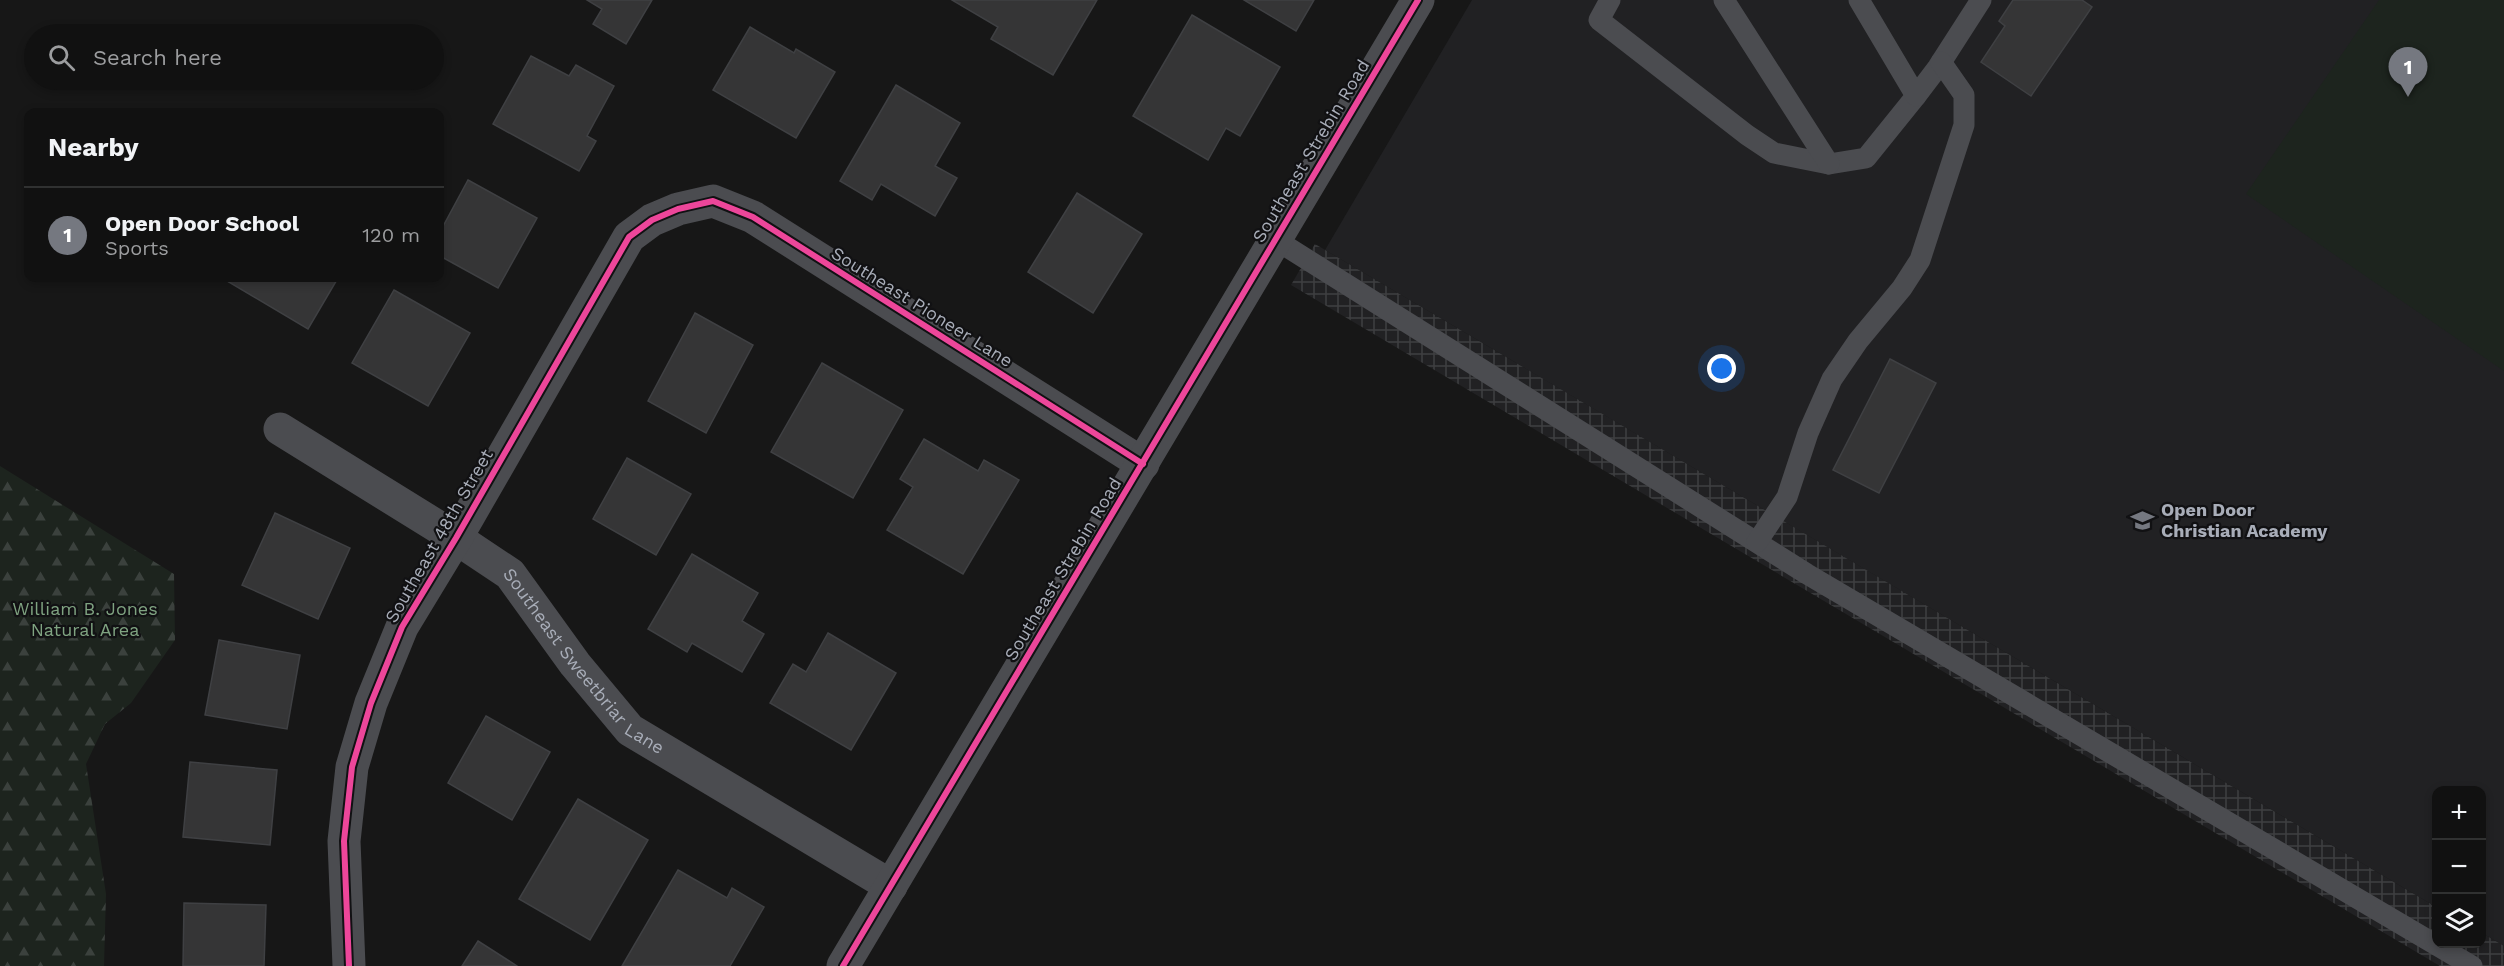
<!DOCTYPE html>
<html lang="en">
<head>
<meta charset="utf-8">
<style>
	:root { --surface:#111; --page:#1e1f1f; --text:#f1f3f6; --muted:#9c9d9f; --line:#303131; --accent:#757880 }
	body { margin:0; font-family:"Work Sans",sans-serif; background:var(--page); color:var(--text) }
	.controls { position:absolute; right:18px; bottom:18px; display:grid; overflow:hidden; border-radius:12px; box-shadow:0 3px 9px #0003 }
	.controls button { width:54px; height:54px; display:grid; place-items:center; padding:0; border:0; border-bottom:2px solid var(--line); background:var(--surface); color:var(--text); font:30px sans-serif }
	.you { position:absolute; left:1722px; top:369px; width:21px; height:21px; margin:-15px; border:4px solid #fff; border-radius:50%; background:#1a73e8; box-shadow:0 0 0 9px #1a73e833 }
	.badge { display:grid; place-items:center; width:39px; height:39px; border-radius:50%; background:var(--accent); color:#fff; font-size:20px; font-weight:700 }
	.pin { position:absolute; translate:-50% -50px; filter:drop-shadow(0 2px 3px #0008) }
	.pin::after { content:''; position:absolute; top:32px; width:21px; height:18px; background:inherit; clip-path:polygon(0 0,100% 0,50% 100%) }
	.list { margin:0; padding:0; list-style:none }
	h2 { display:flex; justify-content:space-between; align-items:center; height:78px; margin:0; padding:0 24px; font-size:26px }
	h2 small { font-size:20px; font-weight:400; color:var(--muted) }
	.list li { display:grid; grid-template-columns:39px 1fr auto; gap:18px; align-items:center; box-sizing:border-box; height:96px; padding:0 24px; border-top:2px solid var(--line) }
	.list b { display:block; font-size:22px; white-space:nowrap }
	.list p { margin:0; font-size:20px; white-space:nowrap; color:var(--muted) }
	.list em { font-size:20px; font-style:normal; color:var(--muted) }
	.icon { flex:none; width:33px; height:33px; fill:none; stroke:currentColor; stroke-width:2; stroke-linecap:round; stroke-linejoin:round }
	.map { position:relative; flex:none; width:2504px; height:966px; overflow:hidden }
	.search { position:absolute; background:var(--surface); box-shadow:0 3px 9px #0003; left:24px; top:24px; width:420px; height:66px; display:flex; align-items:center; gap:15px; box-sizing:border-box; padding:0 21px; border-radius:33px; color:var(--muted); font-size:22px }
	.panel { position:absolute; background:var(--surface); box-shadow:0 3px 9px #0003; left:24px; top:108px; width:420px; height:174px; border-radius:12px }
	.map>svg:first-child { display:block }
</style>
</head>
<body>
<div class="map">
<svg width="2504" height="966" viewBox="0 0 2504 966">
	<defs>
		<pattern id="industrial-grid" width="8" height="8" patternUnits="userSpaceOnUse" patternTransform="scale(1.5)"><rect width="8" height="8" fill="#212123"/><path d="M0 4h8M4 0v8" fill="none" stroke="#3e3f41"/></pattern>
		<pattern id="forest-firs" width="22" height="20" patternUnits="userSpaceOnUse" patternTransform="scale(1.5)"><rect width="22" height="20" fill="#1d241e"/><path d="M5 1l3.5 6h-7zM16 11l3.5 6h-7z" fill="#3b413d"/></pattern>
	</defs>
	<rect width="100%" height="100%" fill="#171717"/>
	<path fill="#212123" d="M1472,0H2504V946L2482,933V790H2436V907L1325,250Z"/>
	<path fill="url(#industrial-grid)" d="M1315,244L2436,907V944H2482V933L2504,946V966H2440L1291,285Z"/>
	<path fill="url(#forest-firs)" d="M0,466L174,574L175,640L131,703L105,724L86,764L106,894L104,966H0Z"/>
	<path fill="#1d241e" d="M2379,0H2504V371L2246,194Z"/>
	<g fill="#353536" stroke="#3f4043" stroke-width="1.5">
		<path d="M587,0H652L626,44L593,24L602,9Z"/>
		<path d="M952,0H1097L1053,75L991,39L998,27Z"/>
		<path d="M1244,0H1314L1296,31Z"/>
		<path d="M2013,0H2082L2092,7L2031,96L1981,62L2005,26L1999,21Z"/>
		<path d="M1192,15L1280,67L1240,136L1226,128L1208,160L1133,116Z"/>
		<path d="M750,27L794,53L796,49L835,72L796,138L713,90Z"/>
		<path d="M531,56L569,76L576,65L614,86L587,136L596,141L579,171L493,124Z"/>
		<path d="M896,85L960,123L935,166L957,178L935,216L881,184L872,200L840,181Z"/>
		<path d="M468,180L537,218L498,288L440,256V232Z"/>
		<path d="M1077,193L1142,234L1093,313L1028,272Z"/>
		<path d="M222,278H338L308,329Z"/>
		<path d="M394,290L470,333L428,406L352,363Z"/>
		<path d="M695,313L753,345L706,433L648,401Z"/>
		<path d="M1890,359L1936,383L1879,493L1833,470Z"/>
		<path d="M822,363L903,410L853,498L771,452Z"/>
		<path d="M924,439L978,471L984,460L1019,480L963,574L887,530L913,487L900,479Z"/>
		<path d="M627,458L691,494L656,555L593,519Z"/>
		<path d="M275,513L350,548L318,619L242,585Z"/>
		<path d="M692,554L758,593L742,621L764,634L742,672L692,643L687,652L648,629Z"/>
		<path d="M828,633L896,673L851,750L770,703L793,664L806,672Z"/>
		<path d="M219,640L300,655L287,729L205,715Z"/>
		<path d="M486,716L550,752L512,820L448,783Z"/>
		<path d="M190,762L277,770L270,845L183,837Z"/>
		<path d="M578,799L648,840L590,940L519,899Z"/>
		<path d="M678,870L727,898L732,888L764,907L730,966H622Z"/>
		<path d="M184,903L266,905L264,966H183Z"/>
		<path d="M478,941L517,966H462Z"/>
	</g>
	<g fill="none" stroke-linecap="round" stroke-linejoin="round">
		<g stroke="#4b4c50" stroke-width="21">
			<path d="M1610,0L1599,20L1747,135L1774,153L1829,164L1866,158L1916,96"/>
			<path d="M1724,0L1829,164"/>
			<path d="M1859,0L1916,96L1938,67L1981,0"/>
			<path d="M1276,240L1807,574L2472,966"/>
			<path d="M1757,542L1787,497L1808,433L1832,379L1858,341L1902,288L1920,260L1964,125V95L1941,62"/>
		</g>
		<g stroke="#4b4c50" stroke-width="33">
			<path id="s1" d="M280,429L456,538L510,574L575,664L630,730L891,886"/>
			<path d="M349,966L344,841L352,767L371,703L402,627L456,538L629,237L652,220L678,209L713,201L753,217L1143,464"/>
		</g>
		<path stroke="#4b4c50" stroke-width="33" d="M843,966L1418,0"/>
		<defs>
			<g id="cycleway">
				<path d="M349,966L344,841L352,767L371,703L402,627L456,538L629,237L652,220L678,209L713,201L753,217L1143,464"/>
				<path d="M843,966L1418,0"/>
			</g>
		</defs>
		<use href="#cycleway" stroke="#111113" stroke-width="10"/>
		<use href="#cycleway" stroke="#ed469a" stroke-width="6"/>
	</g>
	<defs>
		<symbol id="school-bare" viewBox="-9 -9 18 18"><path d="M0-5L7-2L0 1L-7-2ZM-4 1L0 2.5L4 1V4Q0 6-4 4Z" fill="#757880" stroke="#111113" stroke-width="2.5" paint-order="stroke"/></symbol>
	</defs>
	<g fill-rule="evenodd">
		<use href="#school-bare" x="2126" y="504" width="33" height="33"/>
	</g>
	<g text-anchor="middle" stroke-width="4.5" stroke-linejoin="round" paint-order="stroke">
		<g font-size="18" fill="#a8adb8" stroke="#111113">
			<text transform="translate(1311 151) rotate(-59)" y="6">Southeast Strebin Road</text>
			<text transform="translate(922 307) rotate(32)" y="6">Southeast Pioneer Lane</text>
			<text transform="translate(439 536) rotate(-60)" y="6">Southeast 48th Street</text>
			<text transform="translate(1063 569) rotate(-59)" y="6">Southeast Strebin Road</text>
			<text dy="6" stroke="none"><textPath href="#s1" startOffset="387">Southeast Sweetbriar Lane</textPath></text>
		</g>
		<g font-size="18" font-weight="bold" fill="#a8adb8" stroke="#111113" text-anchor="start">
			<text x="2161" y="516">Open Door<tspan x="2161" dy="21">Christian Academy</tspan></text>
		</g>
		<g font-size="18" fill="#7fa381" stroke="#111113">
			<text x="85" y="615">William B. Jones<tspan x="85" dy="21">Natural Area</tspan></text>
		</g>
	</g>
</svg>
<div class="controls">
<button>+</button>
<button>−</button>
<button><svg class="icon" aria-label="layers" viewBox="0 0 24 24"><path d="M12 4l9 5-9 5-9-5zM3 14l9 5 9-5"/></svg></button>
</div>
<div class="you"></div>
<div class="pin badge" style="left:2408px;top:97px">1</div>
<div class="search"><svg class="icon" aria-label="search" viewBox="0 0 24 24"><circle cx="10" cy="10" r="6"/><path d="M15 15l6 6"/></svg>Search here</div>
<section class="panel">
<h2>Nearby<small></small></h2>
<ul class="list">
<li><span class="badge">1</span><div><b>Open Door School</b><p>Sports</p></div><em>120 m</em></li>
</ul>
</section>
</div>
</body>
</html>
